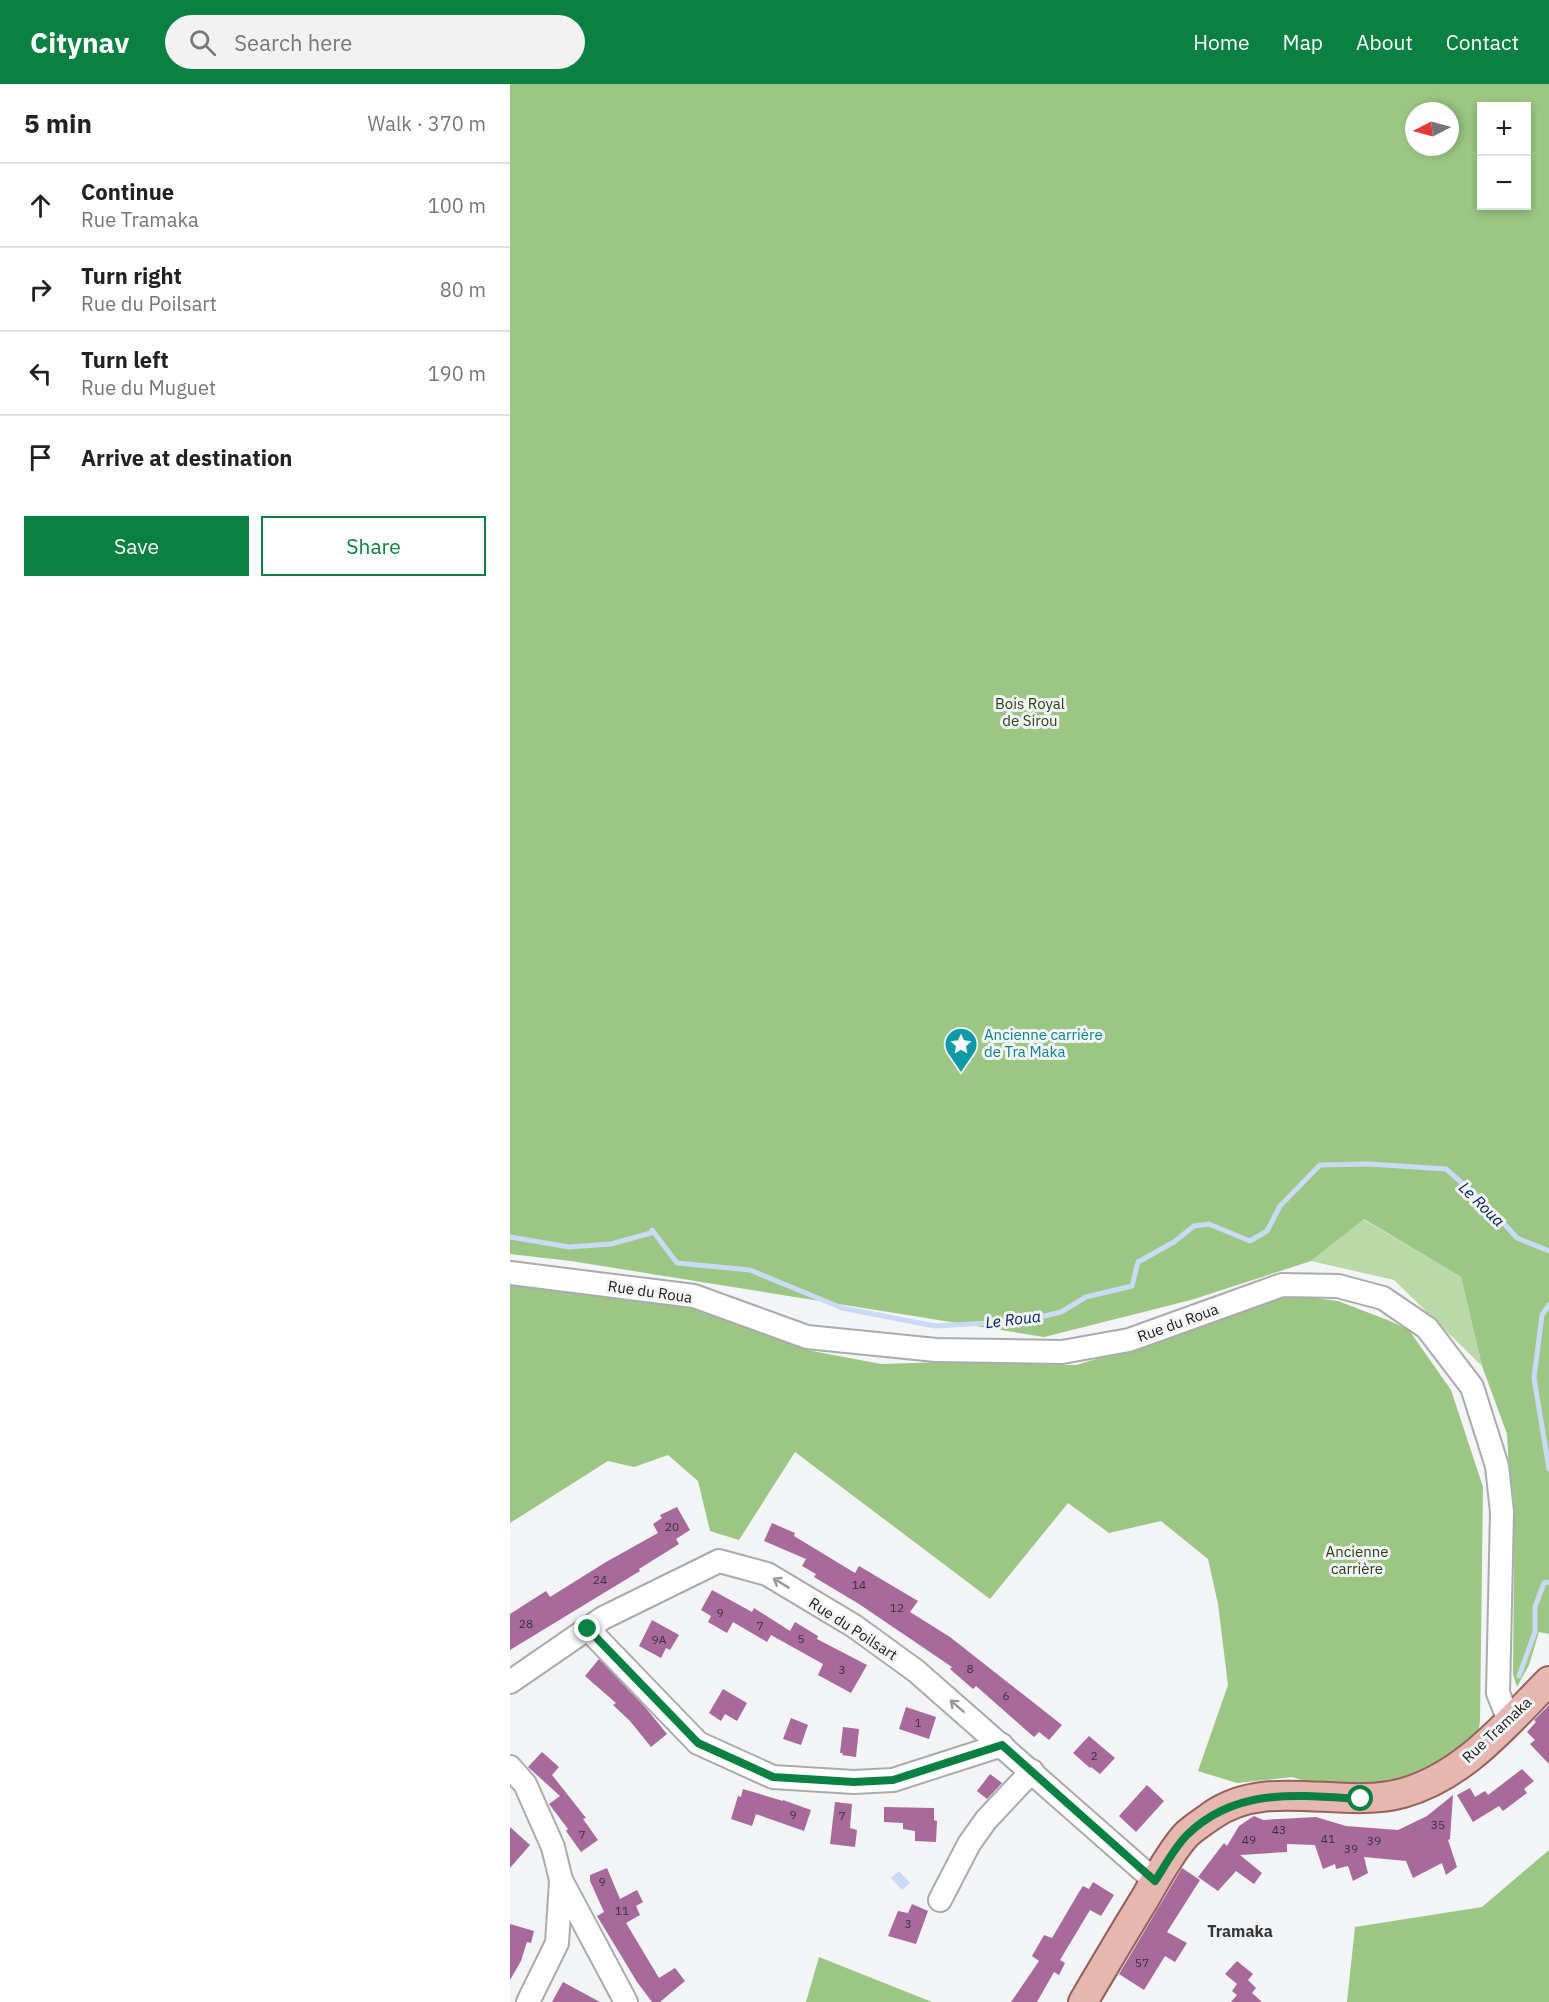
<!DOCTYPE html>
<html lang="en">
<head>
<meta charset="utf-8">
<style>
	:root { --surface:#fff; --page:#f2f2f2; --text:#222; --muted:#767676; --line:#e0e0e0; --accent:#0b8043 }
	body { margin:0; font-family:"IBM Plex Sans",sans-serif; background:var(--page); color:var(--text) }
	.controls { position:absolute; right:18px; top:18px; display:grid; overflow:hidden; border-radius:0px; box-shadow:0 3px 9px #0003 }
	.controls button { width:54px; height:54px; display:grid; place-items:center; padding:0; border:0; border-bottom:2px solid var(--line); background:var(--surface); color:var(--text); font:30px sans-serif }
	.compass { position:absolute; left:895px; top:18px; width:54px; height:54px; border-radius:50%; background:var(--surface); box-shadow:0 3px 9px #0003; rotate:264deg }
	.stop { position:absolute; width:18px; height:18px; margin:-14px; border:4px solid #0b8043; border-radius:50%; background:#fff }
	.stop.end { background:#0b8043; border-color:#fff; box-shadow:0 2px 6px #0008 }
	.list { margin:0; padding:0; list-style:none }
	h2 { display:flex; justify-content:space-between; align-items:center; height:78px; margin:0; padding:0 24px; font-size:26px }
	h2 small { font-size:20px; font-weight:400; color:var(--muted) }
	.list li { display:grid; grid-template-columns:39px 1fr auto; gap:18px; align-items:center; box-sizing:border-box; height:84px; padding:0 24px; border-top:2px solid var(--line) }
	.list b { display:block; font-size:22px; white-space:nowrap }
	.list p { margin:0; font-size:20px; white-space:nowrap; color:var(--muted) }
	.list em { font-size:20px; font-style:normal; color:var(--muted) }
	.actions { display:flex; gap:12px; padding:18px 24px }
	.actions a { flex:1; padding:14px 0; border:2px solid var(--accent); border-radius:0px; text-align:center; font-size:21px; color:var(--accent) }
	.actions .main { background:var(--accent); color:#fff }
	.icon { flex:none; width:33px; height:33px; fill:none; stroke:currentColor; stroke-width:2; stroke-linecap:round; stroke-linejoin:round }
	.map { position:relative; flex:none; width:1039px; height:1918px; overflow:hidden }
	header { display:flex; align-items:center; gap:36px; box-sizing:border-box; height:84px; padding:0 30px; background:var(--accent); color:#fff }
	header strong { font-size:28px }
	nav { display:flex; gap:33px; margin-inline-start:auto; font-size:21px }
	.search { width:420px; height:54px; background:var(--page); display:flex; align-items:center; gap:15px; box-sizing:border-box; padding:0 21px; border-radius:33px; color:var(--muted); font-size:22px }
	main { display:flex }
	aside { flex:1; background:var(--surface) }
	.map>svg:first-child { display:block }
</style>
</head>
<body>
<header>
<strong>Citynav</strong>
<div class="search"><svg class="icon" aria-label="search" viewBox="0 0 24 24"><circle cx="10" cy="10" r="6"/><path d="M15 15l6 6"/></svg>Search here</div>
<nav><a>Home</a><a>Map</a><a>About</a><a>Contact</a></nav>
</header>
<main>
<aside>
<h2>5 min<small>Walk · 370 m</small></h2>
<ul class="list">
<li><svg class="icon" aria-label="ahead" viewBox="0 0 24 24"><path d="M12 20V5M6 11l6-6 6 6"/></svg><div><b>Continue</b><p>Rue Tramaka</p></div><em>100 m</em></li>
<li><svg class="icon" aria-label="right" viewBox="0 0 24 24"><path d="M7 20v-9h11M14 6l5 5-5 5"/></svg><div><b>Turn right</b><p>Rue du Poilsart</p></div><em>80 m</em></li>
<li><svg class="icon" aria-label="left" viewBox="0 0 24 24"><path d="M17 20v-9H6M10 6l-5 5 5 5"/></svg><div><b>Turn left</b><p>Rue du Muguet</p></div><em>190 m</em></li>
<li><svg class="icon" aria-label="arrive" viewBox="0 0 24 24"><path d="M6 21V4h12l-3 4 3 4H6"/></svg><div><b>Arrive at destination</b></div></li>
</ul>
<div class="actions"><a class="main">Save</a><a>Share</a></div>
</aside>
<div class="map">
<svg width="1039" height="1918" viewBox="0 0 1039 1918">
	<rect width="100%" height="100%" fill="#f3f4f5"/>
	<path fill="#bad9a9" d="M853,1135L951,1193L972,1282L884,1196L801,1177Z"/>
	<g fill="#9bc683" fill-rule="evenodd">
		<path d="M0,0H1039V1550L1029,1548L1019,1581L1007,1603L1003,1590L1004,1475L997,1350L972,1282L951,1193L854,1135L801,1177L681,1216L534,1253L61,1177L0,1170ZM972,22H1017V122H972ZM904,27H940V63H904Z"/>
		<path d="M0,1200L174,1222L302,1267L371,1280L435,1278L566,1281L623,1264L782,1211L828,1217L880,1237L899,1246L941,1306L973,1403L970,1637L965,1671L851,1715L782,1693L727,1699L688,1687L718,1601L708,1520L698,1475L651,1437L599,1449L558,1419L480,1515L285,1368L229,1456L200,1447L188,1397L158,1371L124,1383L98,1377L0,1439Z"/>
		<path d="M1039,1766V1918H837L845,1843L972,1823Z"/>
		<path d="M309,1873L422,1918H296Z"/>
	</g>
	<path fill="#cad9f4" d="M389,1787L400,1799L392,1806L381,1794Z"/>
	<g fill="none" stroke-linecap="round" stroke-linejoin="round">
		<g stroke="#cad9f4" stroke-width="5">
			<path d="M0,1153L59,1163L101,1160L141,1149L142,1146L167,1179L240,1186L332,1224L425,1242L514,1237L551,1228L576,1213L622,1202L628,1178L664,1158L684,1142L699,1140L740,1157L757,1147L770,1122L810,1081L859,1080L936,1085L976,1120L1007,1154L1039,1167"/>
			<path d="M1039,1221L1032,1231L1024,1294L1039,1385"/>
			<path d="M1009,1592L1025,1548V1523L1034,1499L1039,1498"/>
		</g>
	</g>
	<g fill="#a76a9b">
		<path d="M167,1423L180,1446L166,1455L169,1460L129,1485L130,1487L0,1566V1530L36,1507L40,1513L96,1478L148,1449L143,1440L152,1434L150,1431Z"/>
		<path d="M262,1439L285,1449L284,1452L345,1489L349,1482L408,1517L400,1528L440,1553L552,1641L539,1656L529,1648L524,1653L466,1602L463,1605L440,1585L442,1583L349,1520L304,1493L306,1490L292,1482L296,1475L254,1457Z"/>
		<path d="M202,1506L242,1528L244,1524L280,1547L285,1538L308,1552L307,1555L357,1581L341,1609L308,1591L313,1580L261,1551L257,1558L223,1538L217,1549L198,1538L201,1532L191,1526Z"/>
		<path d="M142,1536L169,1551L160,1566L156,1564L151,1574L129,1562Z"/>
		<path d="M89,1575L135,1623L157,1650L141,1663L120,1637L103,1621L106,1619L75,1592Z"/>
		<path d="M213,1605L237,1619L227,1637L215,1630L211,1637L199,1629Z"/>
		<path d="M1039,1621V1680L1020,1660L1025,1656L1017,1648L1026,1638L1024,1636Z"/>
		<path d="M396,1623L426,1633L419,1655L389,1645Z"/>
		<path d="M281,1634L298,1641L291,1661L273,1655Z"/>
		<path d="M333,1643L349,1645L346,1673L332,1671L333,1669H330Z"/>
		<path d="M579,1652L605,1674L590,1690L581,1683L580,1684L563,1669Z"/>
		<path d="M32,1668L49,1683L42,1691L76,1734L73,1735L88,1756L71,1768L56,1747L58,1745L39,1720L50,1712L18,1683Z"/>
		<path d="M1012,1685L1024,1697L1014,1705L1017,1709L993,1727L989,1722L963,1738L947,1711L960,1704L965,1713L975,1707L978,1711Z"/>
		<path d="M480,1690L492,1699L477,1715L467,1707Z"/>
		<path d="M637,1701L654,1717L626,1748L609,1732Z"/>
		<path d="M233,1705L273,1717V1716L301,1726L294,1747L246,1730L242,1742L221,1735L228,1712L231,1713Z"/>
		<path d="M943,1711L940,1755L938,1756L947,1783L936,1791L932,1779L903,1794L896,1777L854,1773L858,1789L843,1797L838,1782L826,1785L825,1780L813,1785L805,1761L777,1760V1768L730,1771L752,1789L744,1800L726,1787L708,1807L688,1793L714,1759L717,1762L729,1742L744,1732L753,1736L806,1733L836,1742L888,1746L917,1732Z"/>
		<path d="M325,1718L342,1720L340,1744L347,1746L345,1763L320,1760Z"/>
		<path d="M374,1723L424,1724V1736L427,1737L426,1758L405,1757V1747L393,1745V1739L374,1738Z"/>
		<path d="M0,1743L20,1761L0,1784Z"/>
		<path d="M97,1784L110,1815L127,1806L133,1818L126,1822L130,1831L116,1839L149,1894L165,1884L175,1897L150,1918H142L127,1898L87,1832L94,1828L80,1797V1791Z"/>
		<path d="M672,1784L690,1796L657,1848L677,1859L665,1878L655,1872L634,1906L609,1890Z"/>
		<path d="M583,1798L604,1811L591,1832L580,1826L550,1876L555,1879L549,1891L544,1888L527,1918H501L529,1877L522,1872L534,1851L542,1854L569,1808L573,1802L579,1805Z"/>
		<path d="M402,1820L418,1827L406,1860L378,1852L388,1827L398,1829Z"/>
		<path d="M0,1840L24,1847L21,1859L17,1858L11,1877L0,1896Z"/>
		<path d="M727,1877L743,1890L738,1896L746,1904L742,1909L752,1918H721L727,1911L722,1907L727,1900L715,1890Z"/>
		<path d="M53,1898L90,1918H42Z"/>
	</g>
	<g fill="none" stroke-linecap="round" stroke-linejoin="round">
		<defs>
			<g id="minor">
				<path d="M0,1189L184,1212L297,1253L426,1266L552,1268L619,1256L772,1201L828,1202L873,1214L917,1244L962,1303L987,1382L992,1428L988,1609L999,1637"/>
				<path d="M78,1545L188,1659L263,1693L344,1698L383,1696L492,1661"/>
				<path d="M0,1598L93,1534L209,1477L257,1490L344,1542L406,1587L645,1797"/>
				<path d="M0,1683L15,1700L43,1763L51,1796L116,1918"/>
				<path d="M430,1816L459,1760L476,1736L522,1687"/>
				<path d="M18,1918L47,1859L51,1797"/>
			</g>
			<path id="major" d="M573,1918C593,1884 613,1850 634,1816C645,1797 661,1767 676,1751C683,1744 693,1738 701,1732C757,1692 831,1726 893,1709C954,1692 996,1640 1039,1597"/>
		</defs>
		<use href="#minor" stroke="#ababad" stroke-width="26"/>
		<use href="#major" stroke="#95615a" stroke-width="32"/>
		<use href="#minor" stroke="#fff" stroke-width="22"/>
		<use href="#major" stroke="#e6b7b0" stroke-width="28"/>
	</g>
	<defs><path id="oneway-shaft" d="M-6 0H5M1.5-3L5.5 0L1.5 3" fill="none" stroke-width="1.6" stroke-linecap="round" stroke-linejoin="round" transform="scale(1.5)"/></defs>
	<g stroke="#989899">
		<use href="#oneway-shaft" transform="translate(271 1499) rotate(-149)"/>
		<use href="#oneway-shaft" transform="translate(447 1622) rotate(-139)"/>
	</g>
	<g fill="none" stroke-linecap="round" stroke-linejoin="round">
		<path stroke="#0b8043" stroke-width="8" d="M78,1545L188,1659L263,1693L344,1698L383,1696L492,1661L645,1797C655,1782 664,1764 677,1751C726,1703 788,1711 851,1715"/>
	</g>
	<defs>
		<symbol id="sight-pin" viewBox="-11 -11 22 30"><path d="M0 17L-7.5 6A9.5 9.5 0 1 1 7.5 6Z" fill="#0f9aa8" stroke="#f3f4f5"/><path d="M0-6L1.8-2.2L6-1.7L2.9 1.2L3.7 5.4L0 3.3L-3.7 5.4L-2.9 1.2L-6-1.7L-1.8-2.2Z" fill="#fff"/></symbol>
	</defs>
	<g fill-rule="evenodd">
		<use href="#sight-pin" x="432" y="941" width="38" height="52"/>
	</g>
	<g text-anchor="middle" stroke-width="6" stroke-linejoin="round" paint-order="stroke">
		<g font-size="12" fill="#3e2f3c">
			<text x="162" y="1447">20</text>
			<text x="90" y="1500">24</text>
			<text x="349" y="1505">14</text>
			<text x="387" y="1528">12</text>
			<text x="210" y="1533">9</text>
			<text x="16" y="1544">28</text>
			<text x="250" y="1546">7</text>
			<text x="291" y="1559">5</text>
			<text x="149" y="1560">9A</text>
			<text x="460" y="1589">8</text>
			<text x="332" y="1590">3</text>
			<text x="496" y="1616">6</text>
			<text x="408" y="1643">1</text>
			<text x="584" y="1676">2</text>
			<text x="283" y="1735">9</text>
			<text x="332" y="1736">7</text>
			<text x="928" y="1745">35</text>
			<text x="769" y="1750">43</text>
			<text x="72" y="1755">7</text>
			<text x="818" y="1759">41</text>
			<text x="739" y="1760">49</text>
			<text x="864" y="1761">39</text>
			<text x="841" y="1769">39</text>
			<text x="92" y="1802">9</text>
			<text x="112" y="1831">11</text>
			<text x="398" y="1844">3</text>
			<text x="632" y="1883">57</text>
		</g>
		<g font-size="15" fill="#274315" stroke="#f3f4f5">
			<text x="520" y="625">Bois Royal<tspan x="520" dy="17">de Sirou</tspan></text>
			<text x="847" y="1473">Ancienne<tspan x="847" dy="17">carrière</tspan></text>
		</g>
		<g font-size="15" fill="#0d838f" stroke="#f3f4f5" text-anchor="start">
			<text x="474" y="956">Ancienne carrière<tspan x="474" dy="17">de Tra Maka</tspan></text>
		</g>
		<g font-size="15" fill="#1b1b1c" stroke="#f3f4f5">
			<text transform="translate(140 1208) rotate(8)" y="5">Rue du Roua</text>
			<text transform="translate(668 1239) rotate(-20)" y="5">Rue du Roua</text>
			<text transform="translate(343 1545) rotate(33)" y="5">Rue du Poilsart</text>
			<text transform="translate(987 1646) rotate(-43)" y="5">Rue Tramaka</text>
		</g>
		<g font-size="16" font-style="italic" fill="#03226b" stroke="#f3f4f5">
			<text transform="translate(972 1120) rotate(44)" y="6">Le Roua</text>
			<text transform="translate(503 1235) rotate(-7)" y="6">Le Roua</text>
		</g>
		<g font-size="16" font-weight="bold" fill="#363738" stroke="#f3f4f5">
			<text x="730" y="1853">Tramaka</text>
		</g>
	</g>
</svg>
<div class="controls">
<button>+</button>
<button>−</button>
</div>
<svg class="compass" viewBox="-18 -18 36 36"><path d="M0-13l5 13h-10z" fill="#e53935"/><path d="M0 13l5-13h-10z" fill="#767676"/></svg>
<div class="stop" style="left:851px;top:1715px"></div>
<div class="stop end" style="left:78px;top:1545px"></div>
</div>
</main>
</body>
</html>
